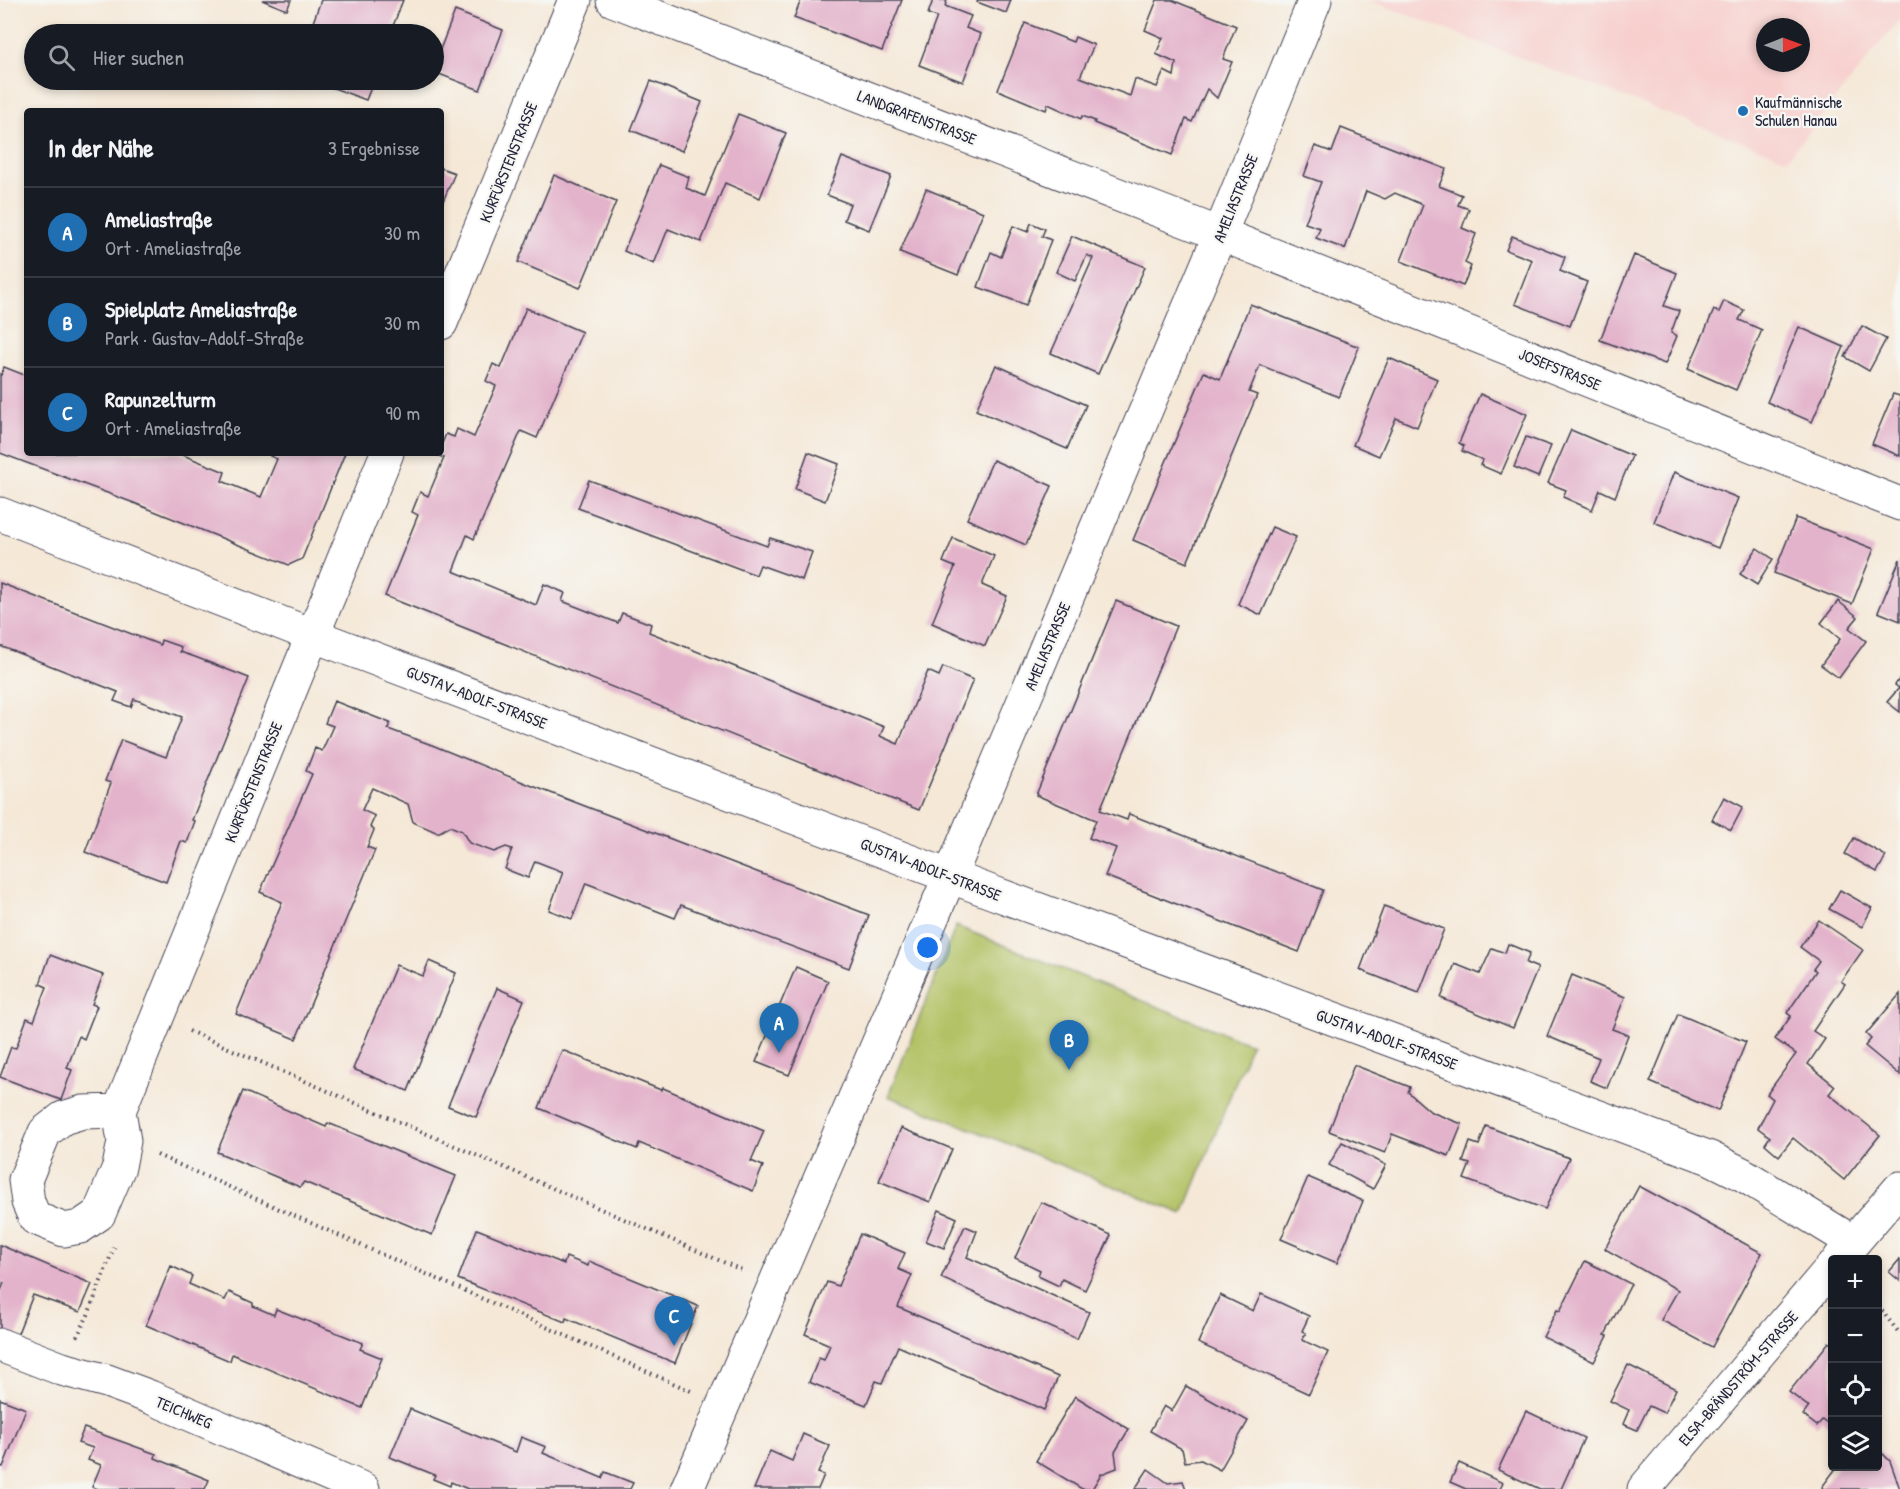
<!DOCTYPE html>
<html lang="de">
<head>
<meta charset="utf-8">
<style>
	:root { --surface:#171b24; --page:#20242c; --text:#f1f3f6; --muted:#9ea1a6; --line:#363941; --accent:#1f6fb2 }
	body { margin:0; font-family:"Patrick Hand",sans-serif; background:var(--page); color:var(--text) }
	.controls { position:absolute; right:18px; bottom:18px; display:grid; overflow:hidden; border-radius:6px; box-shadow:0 3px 9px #0003 }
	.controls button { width:54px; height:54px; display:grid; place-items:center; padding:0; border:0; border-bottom:2px solid var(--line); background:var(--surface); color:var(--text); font:30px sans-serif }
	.compass { position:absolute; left:1756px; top:18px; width:54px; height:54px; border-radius:50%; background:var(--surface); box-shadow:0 3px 9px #0003; rotate:89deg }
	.you { position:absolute; left:928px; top:948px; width:21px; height:21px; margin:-15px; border:4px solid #fff; border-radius:50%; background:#1a73e8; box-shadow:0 0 0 9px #1a73e833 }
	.badge { display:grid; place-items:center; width:39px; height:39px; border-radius:50%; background:var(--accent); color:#fff; font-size:20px; font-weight:700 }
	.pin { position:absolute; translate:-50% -50px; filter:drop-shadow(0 2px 3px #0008) }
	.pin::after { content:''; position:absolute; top:32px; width:21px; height:18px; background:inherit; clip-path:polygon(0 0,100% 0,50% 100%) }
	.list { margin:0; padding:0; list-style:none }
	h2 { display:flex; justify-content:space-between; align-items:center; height:78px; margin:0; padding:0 24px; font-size:26px }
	h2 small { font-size:20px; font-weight:400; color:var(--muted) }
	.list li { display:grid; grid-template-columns:39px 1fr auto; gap:18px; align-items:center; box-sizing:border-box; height:90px; padding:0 24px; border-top:2px solid var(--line) }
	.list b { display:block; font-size:22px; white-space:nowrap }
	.list p { margin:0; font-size:20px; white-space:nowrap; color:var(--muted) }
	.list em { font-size:20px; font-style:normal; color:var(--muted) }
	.icon { flex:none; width:33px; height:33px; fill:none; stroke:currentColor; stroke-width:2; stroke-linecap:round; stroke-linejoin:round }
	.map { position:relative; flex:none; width:1900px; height:1489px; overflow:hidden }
	.search { position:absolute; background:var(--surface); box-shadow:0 3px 9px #0003; left:24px; top:24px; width:420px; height:66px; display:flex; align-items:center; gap:15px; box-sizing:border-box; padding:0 21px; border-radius:33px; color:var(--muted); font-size:22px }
	.panel { position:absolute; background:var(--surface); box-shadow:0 3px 9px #0003; left:24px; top:108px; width:420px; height:348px; border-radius:6px }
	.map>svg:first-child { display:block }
</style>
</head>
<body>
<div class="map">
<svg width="1900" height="1489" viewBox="0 0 1900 1489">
	<rect width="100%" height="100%" fill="#f6f6f2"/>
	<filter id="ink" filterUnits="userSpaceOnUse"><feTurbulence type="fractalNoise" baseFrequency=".0167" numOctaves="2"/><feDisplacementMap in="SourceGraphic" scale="12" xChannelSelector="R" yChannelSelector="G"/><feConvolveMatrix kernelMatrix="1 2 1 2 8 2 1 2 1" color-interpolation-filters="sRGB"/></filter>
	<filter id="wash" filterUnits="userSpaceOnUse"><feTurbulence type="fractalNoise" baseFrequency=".008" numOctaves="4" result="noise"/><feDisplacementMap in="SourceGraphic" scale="24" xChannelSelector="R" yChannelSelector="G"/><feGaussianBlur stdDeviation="1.35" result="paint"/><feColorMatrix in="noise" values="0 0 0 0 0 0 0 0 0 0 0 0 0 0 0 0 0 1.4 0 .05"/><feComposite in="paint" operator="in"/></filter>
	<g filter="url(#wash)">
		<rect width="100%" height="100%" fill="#f5e8d7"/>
		<path fill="#f7d0ce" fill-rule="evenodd" d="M1368,0H1900V19L1787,159ZM1765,27H1801V63H1765Z"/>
		<path fill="#b2c163" stroke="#6a724f" stroke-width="1.5" d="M956,926L1251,1044L1183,1214L888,1096Z"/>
		<g id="blocks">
			<g fill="#e3b3cb">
				<path d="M262,0H291L287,10Z"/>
				<path d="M321,0H403L390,34H324L311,28Z"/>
				<path d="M801,0H902L882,51L794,18Z"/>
				<path d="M933,0H947L945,6L971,16L966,28L981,34L963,82L919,65L937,17L928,14Z"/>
				<path d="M978,0H1011L1006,13L977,2Z"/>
				<path d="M1157,0H1172L1236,26L1223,59L1232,62L1217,98L1207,89L1192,122L1186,119L1172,155L1094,123L1095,121L1082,116L1081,119L1048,104L1046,110L998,90L1025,23L1073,42L1075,37L1094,45L1080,77L1130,96L1135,79L1157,87L1164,71L1174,76L1176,63L1156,54L1163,38L1145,30Z"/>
				<path d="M455,11L503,30L480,90L434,72V65Z"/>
				<path d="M312,80H374L366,100Z"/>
				<path d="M651,81L702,102L682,151L631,130Z"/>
				<path d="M738,114L786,133L760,198L725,183L701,242L668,229L654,264L624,251L659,165L689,177L686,188L705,196Z"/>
				<path d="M1341,128L1446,169L1439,186L1462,195L1458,205L1469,209L1462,228L1476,234L1465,263L1471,266L1463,286L1401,261L1423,205L1395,193L1385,199L1366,191L1345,249L1316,238L1320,228L1305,223L1321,182L1304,176L1315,146L1332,152Z"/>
				<path d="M842,157L891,176L869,230L844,220L850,204L827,195Z"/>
				<path d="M441,168L455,173L441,206Z"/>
				<path d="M554,175L616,202L580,288L518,262Z"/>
				<path d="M926,189L983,212L958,275L900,252Z"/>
				<path d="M1031,223L1045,229L1042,236L1051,240L1026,305L978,287L991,252L1001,257L1013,226L1028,232Z"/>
				<path d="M1072,236L1145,267L1098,374L1051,353L1093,258L1087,255L1075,281L1056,272Z"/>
				<path d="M1512,236L1565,257L1560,271L1587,282L1570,326L1515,304L1532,260L1506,250Z"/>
				<path d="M1634,255L1677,273L1664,306L1679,311L1671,333L1677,336L1665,364L1600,340Z"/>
				<path d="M1724,301L1744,310L1739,320L1762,330L1736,390L1688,369L1714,310L1719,312Z"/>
				<path d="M1250,304L1359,347L1339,397L1260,365L1249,392L1257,395L1187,563L1133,540L1204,372L1220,379Z"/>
				<path d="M526,308L582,332L537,438L521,431L474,539L467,535L453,571L536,605L544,584L565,593L562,601L618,623L622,613L651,624L649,632L884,727L880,736L898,744L928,671L939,676L943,667L973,680L919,810L385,596L418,515L412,512L420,492L428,496L444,458L437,455L438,453H441V446L446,434L454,437L457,429L474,437L496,386L486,381L493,364L501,368Z"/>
				<path d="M1862,326L1886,339L1869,371L1845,357Z"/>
				<path d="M1799,327L1844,347L1812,422L1767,402Z"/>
				<path d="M1389,358L1437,379L1417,427L1396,418L1379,456L1353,445Z"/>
				<path d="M996,365L1086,405L1067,449L976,410Z"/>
				<path d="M4,367L27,376V453H178L225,472L222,481L261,497L277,459L270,456L272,453H345L302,559L289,565L134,503L0,453V374L1,375Z"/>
				<path d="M1480,394L1527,414L1501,474L1480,465L1483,460L1462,451L1464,446L1459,443Z"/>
				<path d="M1893,394L1900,396V456L1872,444Z"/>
				<path d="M1571,430L1632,456L1615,497L1600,490L1592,510L1563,497L1566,490L1548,483Z"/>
				<path d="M1526,437L1551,446L1538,477L1514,467Z"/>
				<path d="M808,452L839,464L825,501L795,489Z"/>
				<path d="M993,460L1052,486L1026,545L967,519Z"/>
				<path d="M1674,472L1738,498L1718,548L1654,522Z"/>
				<path d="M589,480L767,546L770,538L812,552L802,580L760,565L756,575L578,508Z"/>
				<path d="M1796,518L1874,549L1852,604L1774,573Z"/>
				<path d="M1272,527L1296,537L1261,615L1238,604Z"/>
				<path d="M953,538L994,556L982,585L1007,596L985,646L932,623L955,567L943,562Z"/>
				<path d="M1757,548L1773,559L1757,585L1740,574Z"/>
				<path d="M1900,559V621L1878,612Z"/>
				<path d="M0,583L160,645L161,640L181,647L180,652L195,657L249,678L192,820L195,821L187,843L181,841L166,882L85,852L111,783L105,781L121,740L166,757L182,717L134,699L131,707L114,701L118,692L0,646Z"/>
				<path d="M1116,601L1176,626L1100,810L1127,820L1129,814L1323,890L1299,952L1105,876L1116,848L1089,838L1096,820L1036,795Z"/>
				<path d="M1838,601L1858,617L1849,628L1866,641L1839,678L1821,665L1840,639L1821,623Z"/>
				<path d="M1900,678V712L1887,702L1899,688L1895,685Z"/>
				<path d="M334,701L390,723L388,729L432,745L530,785L869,915L849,968L681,905L675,918L586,883L572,919L549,910L563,872L535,861L528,878L505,869L512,849L506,847L494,852L469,843L462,831L450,826L438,833L413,822L408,804L372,788L362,810L375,816L370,827L374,830L367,847L375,850L296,1039L236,1014L282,902L260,892L312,774L306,771L315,748L322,751L333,726L325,723Z"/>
				<path d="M1724,797L1743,807L1731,830L1712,820Z"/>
				<path d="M1854,838L1886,856L1877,872L1845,854Z"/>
				<path d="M1840,890L1872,908L1862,927L1829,909Z"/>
				<path d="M1384,906L1444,929L1419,993L1360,970Z"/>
				<path d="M1819,920L1863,950L1841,981L1845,984L1813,1031L1825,1039L1808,1064L1835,1086L1829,1094L1880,1135L1844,1180L1793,1138L1779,1156L1765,1144L1770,1137L1758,1128L1773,1099L1767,1094L1796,1054L1775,1039L1791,1016L1787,1013L1816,971L1813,969L1819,961L1800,947Z"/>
				<path d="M1508,944L1530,953L1526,963L1538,968L1513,1028L1441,998L1455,964L1480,974L1492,948L1505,953Z"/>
				<path d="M50,955L103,975L92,1004L97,1006L84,1039L79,1036L67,1068L72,1070L61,1100L0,1077L11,1047L16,1048L27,1018L34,1021L47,987L40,984Z"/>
				<path d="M429,961L456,973L408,1091L353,1069L396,965L423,976Z"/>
				<path d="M796,967L828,981L789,1075L756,1062Z"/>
				<path d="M1572,975L1625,997L1612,1029L1628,1035L1607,1088L1590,1081L1599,1058L1547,1036Z"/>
				<path d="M497,988L524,1000L476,1117L448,1106Z"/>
				<path d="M1900,994V1075L1865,1046L1871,1039L1866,1034Z"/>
				<path d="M1678,1014L1746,1042L1718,1111L1650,1082Z"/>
				<path d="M562,1050L661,1090L663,1088L764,1131L751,1161L763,1166L753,1191L639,1143L637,1149L539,1108Z"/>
				<path d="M1354,1065L1410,1087L1408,1092L1431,1112L1462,1124L1449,1156L1392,1134L1385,1153L1329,1131Z"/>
				<path d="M243,1091L326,1127L328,1123L456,1176L432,1235L304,1182L300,1187L217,1152Z"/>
				<path d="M1486,1126L1569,1158L1545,1209L1464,1179L1470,1164L1463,1162L1470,1142L1479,1145Z"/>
				<path d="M901,1128L952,1149L930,1202L879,1181Z"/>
				<path d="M1342,1142L1386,1165L1373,1189L1329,1165Z"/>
				<path d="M1308,1177L1363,1201L1337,1263L1281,1239Z"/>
				<path d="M1639,1186L1762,1253L1712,1347L1661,1320L1678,1290L1605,1249Z"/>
				<path d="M1041,1202L1111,1235L1085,1290L1062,1279L1059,1286L1038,1276L1040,1270L1015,1258Z"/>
				<path d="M939,1210L957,1218L944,1248L926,1241Z"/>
				<path d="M965,1226L977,1231L967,1257L1089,1312L1077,1339L941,1278Z"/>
				<path d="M477,1229L564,1264L566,1257L588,1266L589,1261L698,1306L675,1363L566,1318L565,1322L458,1279Z"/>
				<path d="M860,1234L905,1253L898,1269L912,1275L898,1307L1058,1377L1044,1410L898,1346L882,1383L876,1381L866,1405L809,1382L819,1358L824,1360L830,1345L805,1334L827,1282L838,1286Z"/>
				<path d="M0,1245L92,1284L80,1312L33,1295L16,1338L0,1332V1293L4,1283L0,1282Z"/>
				<path d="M1900,1259V1281L1889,1272Z"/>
				<path d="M1585,1261L1631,1284L1605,1335L1608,1336L1594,1362L1543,1337L1557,1310L1560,1311Z"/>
				<path d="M171,1266L192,1276L189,1284L225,1300L229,1292L253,1303V1306L274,1315L276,1309L363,1343L360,1349L382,1358L362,1408L232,1354L230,1361L146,1325Z"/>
				<path d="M1261,1294L1309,1316L1302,1331L1306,1333L1302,1340L1328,1352L1309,1394L1198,1343L1220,1295L1253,1311Z"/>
				<path d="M1829,1342L1832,1345V1428L1822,1420L1817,1426L1803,1415L1809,1407L1789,1392Z"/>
				<path d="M1628,1365L1676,1389L1664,1413L1649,1406L1637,1430L1623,1424L1629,1410L1610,1401Z"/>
				<path d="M1186,1386L1248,1421L1220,1470L1201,1460L1185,1462L1182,1449L1150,1431L1164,1406L1172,1411Z"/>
				<path d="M1075,1396L1129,1429L1115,1452L1117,1468L1101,1474L1092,1489H1082L1036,1461Z"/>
				<path d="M0,1399L26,1409L3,1467L0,1466Z"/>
				<path d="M410,1409L516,1452L521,1437L546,1447L543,1453L602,1478L605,1472L633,1483L630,1489H468L451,1482L450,1486L433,1479L435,1475L390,1457Z"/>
				<path d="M1526,1411L1584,1438L1561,1489H1540L1498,1470Z"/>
				<path d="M84,1428L156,1454L155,1458L209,1480L205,1489H98L92,1487L101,1465L88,1460L93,1448L78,1443Z"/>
				<path d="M803,1434L830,1446L818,1473L824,1475L818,1489H754L770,1451L792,1461Z"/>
				<path d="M1878,1449L1890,1461L1900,1489H1823L1822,1487L1837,1467H1878Z"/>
				<path d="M1459,1463L1503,1483L1500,1489H1466L1450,1482Z"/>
				<path d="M1148,1469L1168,1483L1183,1481L1186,1489H1135Z"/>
			</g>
		</g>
	</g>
	<g filter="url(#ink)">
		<use href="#blocks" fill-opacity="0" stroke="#424052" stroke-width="1.5"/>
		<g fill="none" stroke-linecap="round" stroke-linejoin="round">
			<defs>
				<g id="street">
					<path d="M613,0L1220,234L1900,504"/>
					<path d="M441,323L575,0"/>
					<path d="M0,514L312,635L994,893L1710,1158L1742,1174L1853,1242"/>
					<path d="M119,1111L83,1112L63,1118L45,1132L25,1180L28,1202L35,1218L64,1230L80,1227L99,1214L119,1167L124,1141L119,1111L387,453"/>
					<path d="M1840,1258L1900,1188"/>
					<path d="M0,1345L62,1369L107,1381L150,1397L363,1489"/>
					<path d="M687,1489L950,876L1220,234L1315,0"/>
					<path d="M1644,1489L1832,1267"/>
				</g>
			</defs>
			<use href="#street" stroke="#424052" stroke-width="35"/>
			<g stroke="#424052" stroke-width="4" stroke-dasharray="1.5 4.5" stroke-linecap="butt">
				<path d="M189,1031L744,1271"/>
				<path d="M157,1155L691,1391"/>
				<path d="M1878,1306L1900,1334"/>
				<path d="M77,1337L88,1315L114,1247"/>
			</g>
			<use href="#street" stroke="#fff" stroke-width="33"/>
		</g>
	</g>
	<circle fill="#1f6fb2" stroke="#f6f6f2" stroke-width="2" cx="1743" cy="111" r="6"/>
	<g text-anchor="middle" stroke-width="4.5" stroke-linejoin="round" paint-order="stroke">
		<g font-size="16" fill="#22223b" stroke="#f6f6f2" text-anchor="start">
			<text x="1755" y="108">Kaufmännische<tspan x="1755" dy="18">Schulen Hanau</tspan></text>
		</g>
		<g font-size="16" fill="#22223b" stroke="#f6f6f2">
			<text transform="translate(917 117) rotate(21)" y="6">LANDGRAFENSTRASSE</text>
			<text transform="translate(508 162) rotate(-68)" y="6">KURFÜRSTENSTRASSE</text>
			<text transform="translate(1235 198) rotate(-68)" y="6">AMELIASTRASSE</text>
			<text transform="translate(1560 369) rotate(22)" y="6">JOSEFSTRASSE</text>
			<text transform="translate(1047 646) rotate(-67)" y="6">AMELIASTRASSE</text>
			<text transform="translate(477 697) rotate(21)" y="6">GUSTAV-ADOLF-STRASSE</text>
			<text transform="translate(253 782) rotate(-68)" y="6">KURFÜRSTENSTRASSE</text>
			<text transform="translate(931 869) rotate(21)" y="6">GUSTAV-ADOLF-STRASSE</text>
			<text transform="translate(1387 1039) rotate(20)" y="6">GUSTAV-ADOLF-STRASSE</text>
			<text transform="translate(1738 1378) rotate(-49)" y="6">ELSA-BRÄNDSTRÖM-STRASSE</text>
			<text transform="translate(184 1412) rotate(23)" y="6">TEICHWEG</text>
		</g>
	</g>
</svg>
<div class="controls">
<button>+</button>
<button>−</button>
<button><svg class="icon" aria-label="locate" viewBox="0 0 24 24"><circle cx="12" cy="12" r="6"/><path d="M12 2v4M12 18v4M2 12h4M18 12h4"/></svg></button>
<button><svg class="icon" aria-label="layers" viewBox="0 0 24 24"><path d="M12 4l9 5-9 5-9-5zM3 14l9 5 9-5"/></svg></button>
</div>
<svg class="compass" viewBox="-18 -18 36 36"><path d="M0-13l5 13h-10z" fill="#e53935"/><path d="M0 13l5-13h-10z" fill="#9ea1a6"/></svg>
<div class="you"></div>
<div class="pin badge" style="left:779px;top:1053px">A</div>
<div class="pin badge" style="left:1069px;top:1070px">B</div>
<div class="pin badge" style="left:674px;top:1346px">C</div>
<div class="search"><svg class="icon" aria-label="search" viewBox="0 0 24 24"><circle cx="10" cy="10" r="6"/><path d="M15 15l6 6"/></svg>Hier suchen</div>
<section class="panel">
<h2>In der Nähe<small>3 Ergebnisse</small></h2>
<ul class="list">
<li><span class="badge">A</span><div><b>Ameliastraße</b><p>Ort · Ameliastraße</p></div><em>30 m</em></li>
<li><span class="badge">B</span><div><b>Spielplatz Ameliastraße</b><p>Park · Gustav-Adolf-Straße</p></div><em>30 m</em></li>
<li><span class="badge">C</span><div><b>Rapunzelturm</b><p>Ort · Ameliastraße</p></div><em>90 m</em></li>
</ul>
</section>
</div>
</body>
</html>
